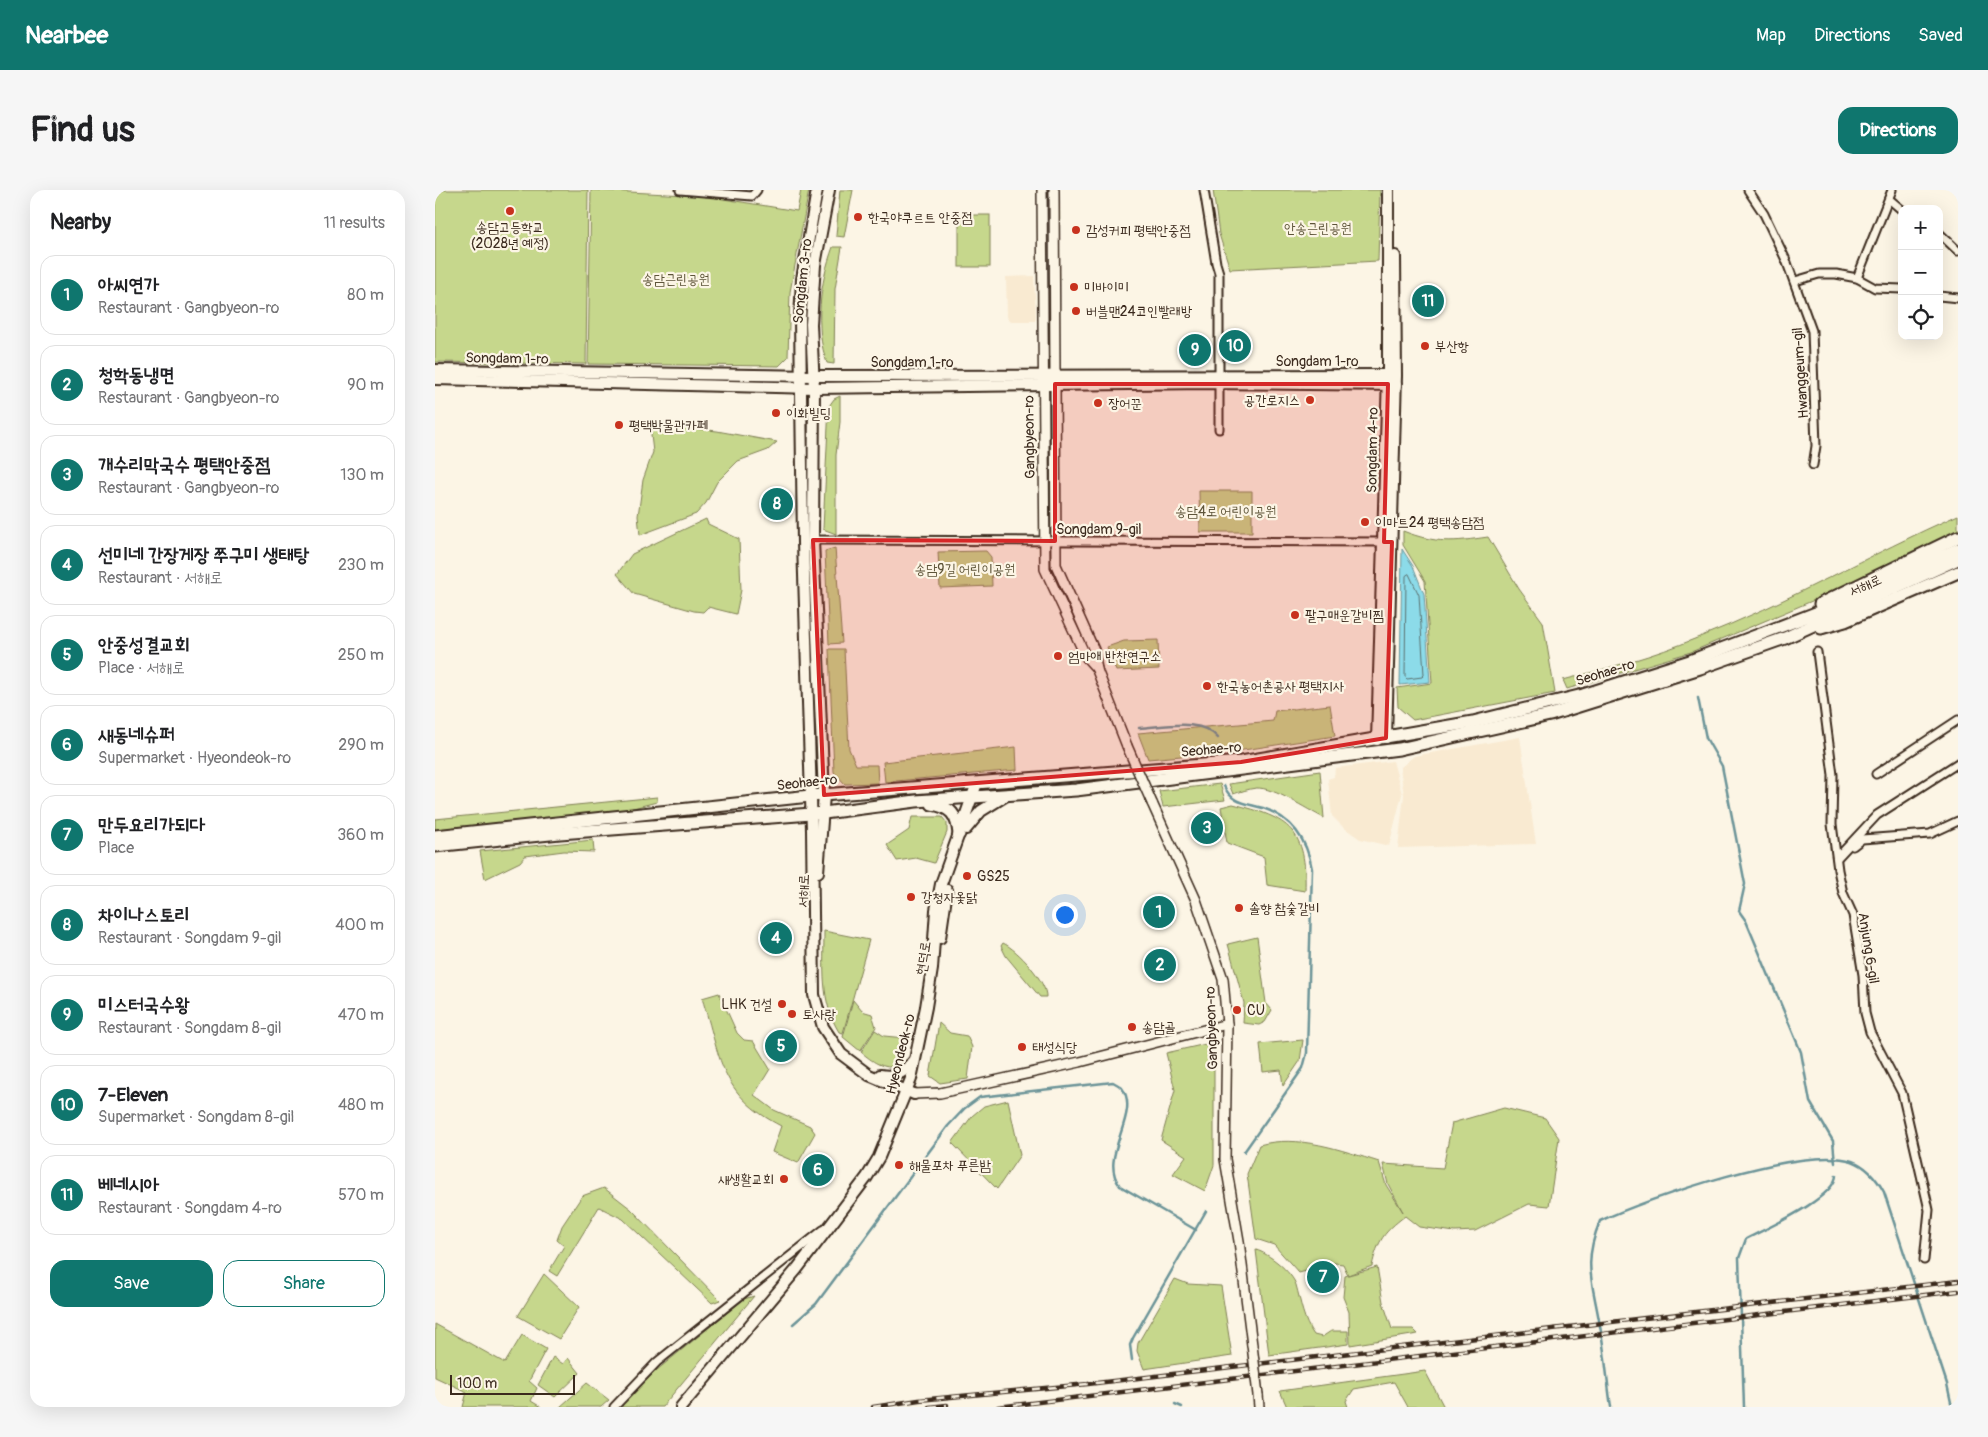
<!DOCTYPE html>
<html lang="en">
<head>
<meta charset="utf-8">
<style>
	:root { --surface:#fff; --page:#f6f6f6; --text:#202124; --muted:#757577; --line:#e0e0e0; --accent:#0f766e }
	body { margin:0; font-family:Pangolin,"Poor Story",sans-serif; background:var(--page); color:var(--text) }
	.controls { position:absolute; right:15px; top:15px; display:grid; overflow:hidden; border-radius:10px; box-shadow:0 5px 20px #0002 }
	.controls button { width:45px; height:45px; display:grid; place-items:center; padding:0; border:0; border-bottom:1px solid var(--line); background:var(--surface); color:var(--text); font:25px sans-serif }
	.scale { position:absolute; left:15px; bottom:12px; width:125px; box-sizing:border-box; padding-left:5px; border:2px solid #3b2a1e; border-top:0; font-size:14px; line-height:18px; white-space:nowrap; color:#3b2a1e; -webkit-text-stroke:4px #fcf5e5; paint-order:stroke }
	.you { position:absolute; left:629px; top:724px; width:18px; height:18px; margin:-12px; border:4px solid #fff; border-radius:50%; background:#1a73e8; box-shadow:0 0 0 8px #1a73e833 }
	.badge { display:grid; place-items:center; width:32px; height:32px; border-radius:50%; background:var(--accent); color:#fff; font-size:16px; font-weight:700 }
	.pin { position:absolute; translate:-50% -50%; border:2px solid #fff; box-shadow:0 1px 5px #0006 }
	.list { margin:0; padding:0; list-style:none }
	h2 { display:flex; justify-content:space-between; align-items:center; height:65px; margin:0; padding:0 20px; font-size:21px }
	h2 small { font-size:16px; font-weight:400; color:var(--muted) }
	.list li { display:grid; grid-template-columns:32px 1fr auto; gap:15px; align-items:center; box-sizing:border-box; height:80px; margin:0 10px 10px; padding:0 10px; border:1px solid var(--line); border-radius:15px }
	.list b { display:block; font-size:19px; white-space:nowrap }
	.list p { margin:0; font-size:16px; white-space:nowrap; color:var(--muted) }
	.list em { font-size:16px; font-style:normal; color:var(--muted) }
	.actions { display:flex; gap:10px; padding:15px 20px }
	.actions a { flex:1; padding:11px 0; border:1px solid var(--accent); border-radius:15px; text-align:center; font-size:18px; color:var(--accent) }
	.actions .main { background:var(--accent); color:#fff }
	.icon { flex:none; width:28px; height:28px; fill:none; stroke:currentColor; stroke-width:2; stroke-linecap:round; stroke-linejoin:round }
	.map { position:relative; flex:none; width:1523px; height:1217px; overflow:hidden; border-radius:15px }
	header { display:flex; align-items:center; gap:30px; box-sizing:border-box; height:70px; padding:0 25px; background:var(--accent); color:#fff }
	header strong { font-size:24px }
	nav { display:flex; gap:28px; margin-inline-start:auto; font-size:18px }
	.intro { display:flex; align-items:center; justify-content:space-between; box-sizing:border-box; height:120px; padding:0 30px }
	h1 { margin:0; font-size:35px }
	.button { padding:12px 22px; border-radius:15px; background:var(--accent); color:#fff; font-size:18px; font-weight:700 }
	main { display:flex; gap:30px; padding:0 30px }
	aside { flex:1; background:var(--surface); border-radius:15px; box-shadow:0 5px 20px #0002 }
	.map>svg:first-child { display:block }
</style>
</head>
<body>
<header>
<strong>Nearbee</strong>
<nav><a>Map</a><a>Directions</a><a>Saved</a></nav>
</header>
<div class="intro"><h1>Find us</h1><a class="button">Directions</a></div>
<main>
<aside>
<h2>Nearby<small>11 results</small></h2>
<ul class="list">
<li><span class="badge">1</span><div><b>아씨연가</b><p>Restaurant · Gangbyeon-ro</p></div><em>80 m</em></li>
<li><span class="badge">2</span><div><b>청학동냉면</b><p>Restaurant · Gangbyeon-ro</p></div><em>90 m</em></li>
<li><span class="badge">3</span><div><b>개수리막국수 평택안중점</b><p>Restaurant · Gangbyeon-ro</p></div><em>130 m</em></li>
<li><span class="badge">4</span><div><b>선미네 간장게장 쭈구미 생태탕</b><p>Restaurant · 서해로</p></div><em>230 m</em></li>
<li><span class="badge">5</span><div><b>안중성결교회</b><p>Place · 서해로</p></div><em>250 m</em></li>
<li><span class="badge">6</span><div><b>새동네슈퍼</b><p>Supermarket · Hyeondeok-ro</p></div><em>290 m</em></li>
<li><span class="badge">7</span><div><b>만두요리가되다</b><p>Place</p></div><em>360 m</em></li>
<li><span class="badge">8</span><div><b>차이나스토리</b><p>Restaurant · Songdam 9-gil</p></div><em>400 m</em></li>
<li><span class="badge">9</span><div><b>미스터국수왕</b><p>Restaurant · Songdam 8-gil</p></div><em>470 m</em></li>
<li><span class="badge">10</span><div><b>7-Eleven</b><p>Supermarket · Songdam 8-gil</p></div><em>480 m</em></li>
<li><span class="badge">11</span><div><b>베네시아</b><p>Restaurant · Songdam 4-ro</p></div><em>570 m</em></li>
</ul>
<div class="actions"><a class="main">Save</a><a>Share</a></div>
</aside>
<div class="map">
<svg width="1523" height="1217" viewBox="0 0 1523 1217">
	<rect width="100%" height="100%" fill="#fcf5e5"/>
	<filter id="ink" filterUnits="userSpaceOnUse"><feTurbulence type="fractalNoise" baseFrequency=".02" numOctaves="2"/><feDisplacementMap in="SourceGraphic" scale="10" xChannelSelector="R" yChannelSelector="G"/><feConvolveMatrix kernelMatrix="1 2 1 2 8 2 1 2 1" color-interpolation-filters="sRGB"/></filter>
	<g filter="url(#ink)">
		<g fill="#f9ead1">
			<path d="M599,86L601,128L600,131H576L572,127L571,87Z"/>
			<path d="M1085,547L1101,654L963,658L969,605L965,578L979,566Z"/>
			<path d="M958,571L967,604L954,656L925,649L908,637L897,626L893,589L899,587L900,578Z"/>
		</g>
		<g fill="#c6d78c" stroke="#808055">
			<path d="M0,0H153L151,174L0,172Z"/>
			<path d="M156,0L270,6L362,21L366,0H374L355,102L353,167L344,176L153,174Z"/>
			<path d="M405,0H418L409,47L401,46Z"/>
			<path d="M778,0H945L943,71L795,79L784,44Z"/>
			<rect x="524" y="25" width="31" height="52"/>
			<path d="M398,57H407L400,99L399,174L392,173C379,137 385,92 398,57Z"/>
			<path d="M405,206V232L401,265V344L388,339L394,216L399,209Z"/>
			<path d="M221,234L282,241L342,252L333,260L303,271L282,292L271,313L261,324L205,345L203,326L208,290L218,262L215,237Z"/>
			<path d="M764,301H817V342H765Z"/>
			<path d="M1523,325V340L1384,408L1256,462L1132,499L1128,490C1174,478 1219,466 1262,448C1352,413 1435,364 1523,325Z"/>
			<path d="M271,329L273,334L304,349L306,400L301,424L273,417L268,422L259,421L199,404L182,384L197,364Z"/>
			<path d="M968,341C1001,354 1019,352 1053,347L1084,399L1108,432L1120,503L978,530L963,517L962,498L997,493L990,391L968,355Z"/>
			<path d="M400,358L407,453L394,454L390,361Z"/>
			<path d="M551,361L556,367L557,396L505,398L503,362Z"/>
			<path d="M723,450L724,479L681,481L672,457L689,451Z"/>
			<path d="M394,459H409L414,559L421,575H442L443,593L410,594L399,582Z"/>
			<path d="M895,515L900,546L802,561L713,569L703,543L838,531L840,521Z"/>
			<path d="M581,557L582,580L450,592L448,572Z"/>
			<path d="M885,581L889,628C871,619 839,597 821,598C813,599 805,602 798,604L794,594Z"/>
			<path d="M785,594L790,610L728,617L724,601Z"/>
			<path d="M222,607V612L178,623L0,640V629Z"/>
			<path d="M798,614C855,628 872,640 870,701L832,695L829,667L792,653L786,617Z"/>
			<path d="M477,627H507L512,633V642L499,673L481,668L462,671L452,655L474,640Z"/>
			<path d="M158,650L159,662L129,661L90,666L85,672L50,689L45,661Z"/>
			<path d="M389,741L434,750L408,843L404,842C385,811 389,776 389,741Z"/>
			<path d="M822,747L831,813L837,820L830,832L824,835L808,833L809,813L793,754Z"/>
			<path d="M568,753C583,760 612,792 611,807H605L571,766L566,756Z"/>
			<path d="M284,803L302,843L309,850L318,851L335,879L319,905L339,920L375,936L380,943L363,973L337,962L346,936C284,904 286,868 267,808Z"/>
			<path d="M418,810L427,821L437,824L441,837L425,861L408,847Z"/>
			<path d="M504,833L515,843L532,846L537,857L533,889L505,893L495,886Z"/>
			<path d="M440,840L449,846L470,848L467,869L463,876C448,880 437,871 426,862Z"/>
			<path d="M868,850L865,871L848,896L846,880L828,882L825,854Z"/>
			<path d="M771,854L779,870V975L770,1001L738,984L751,966L726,950L740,900L731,863Z"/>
			<path d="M573,910L585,965L562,999L517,953L537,926L549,916Z"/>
			<path d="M1069,918L1110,928L1124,948L1114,1016L1094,1014L1040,1041L1020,1042L984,1037L970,1026C949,1042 943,1050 937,1076L913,1085L908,1074L900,1073L864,1083L839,1055L821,1049L812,984L824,955C863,944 906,960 944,972L951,995L968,1022L953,994L948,974L1008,978L1017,933Z"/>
			<path d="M169,998L196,1019L285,1110L277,1113L188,1029L164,1017L122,1086L114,1081L129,1056L122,1050L127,1036L147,1006Z"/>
			<path d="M821,1060C833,1063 857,1082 861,1095C866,1113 868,1130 879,1145L887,1147L896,1141H913V1154L834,1165Z"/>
			<path d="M942,1077L948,1112L957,1139H978L983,1144L915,1155L914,1122L908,1107L910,1086Z"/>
			<path d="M109,1084L144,1117L124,1149L83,1126Z"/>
			<path d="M740,1089L753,1094L786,1096L797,1166L709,1179L702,1161L703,1153Z"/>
			<path d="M319,1106L227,1217H187L188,1213L222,1180L309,1109Z"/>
			<path d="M0,1134L70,1173L87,1145L111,1159L94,1191L102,1198L96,1211L106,1217H28L32,1202L0,1187Z"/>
			<path d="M118,1167L128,1174L133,1168L145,1183L120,1207L103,1195Z"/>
			<path d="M990,1181L1009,1217H973L959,1192L919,1199L911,1211L913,1217H852L845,1201Z"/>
			<path d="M152,1193L174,1210L166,1217H125Z"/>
		</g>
		<path fill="#8cdbe9" stroke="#6c9498" d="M967,359L978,376L989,404L995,492L965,495Z"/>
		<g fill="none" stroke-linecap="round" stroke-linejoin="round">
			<path stroke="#5b716f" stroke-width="1" d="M974,384L984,405L989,485L987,487L972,489L970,487L971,386Z"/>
			<g stroke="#6c9498" stroke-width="2.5">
				<path d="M1263,508L1271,548L1287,576L1297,627L1310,694L1304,721L1311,731L1366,862L1375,912L1398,951L1400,973"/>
				<path d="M704,538C728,537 767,527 783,548"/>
				<path d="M789,596C797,614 811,613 828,618C857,628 872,649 877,679L872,863L868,878L809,962"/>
				<path d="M358,1134L381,1114L513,936L530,918L545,907L678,892C680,893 685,896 687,898C707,924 662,967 685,996L761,1040"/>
				<path d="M697,1170L695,1155L698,1148L771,1021"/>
				<path d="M740,1214L747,1217"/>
				<path d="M1176,1217C1172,1190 1170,1163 1165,1136C1158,1092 1147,1075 1165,1031C1214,1008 1367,955 1417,971C1431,976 1442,989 1449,1002L1512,1194L1517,1217"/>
				<path d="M1309,1217L1304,1068L1311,1049C1330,1039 1401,1008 1401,985"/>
			</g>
			<defs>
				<g id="minor">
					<path d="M245,0L317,6L322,0"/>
					<path d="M769,0L781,73L784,83V239"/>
					<path d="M1313,0L1329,24L1351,70L1377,141L1381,256L1378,275"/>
					<path d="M1454,9L1467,20"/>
					<path d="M1504,43L1523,61"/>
					<path d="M1422,88L1457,0"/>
					<path d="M1360,91L1384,84H1401L1422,88L1440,98L1467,99"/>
					<path d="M1504,106L1523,108"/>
					<path d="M378,350L950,352"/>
					<path d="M1382,462L1398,585L1397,634L1403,680L1408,703L1418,725L1428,785L1430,823L1435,842L1467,903L1492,1011L1494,1020L1489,1070"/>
					<path d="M1441,584L1523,530"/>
					<path d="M1418,656L1427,649L1495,644L1523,631"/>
					<path d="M1402,668L1442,625L1523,573"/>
					<path d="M179,1217L222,1172L388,1040"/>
				</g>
				<g id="tertiary">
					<path d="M607,0L610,379L651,467L662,479"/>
					<path d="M619,0L621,375L659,460L662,480L692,556"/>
					<path d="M717,613L761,710L788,789L792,834L790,969L804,1051L817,1155"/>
					<path d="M479,904L505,903L645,872L792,834"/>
					<path d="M823,1205L824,1217"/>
				</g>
				<g id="secondary">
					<path d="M382,0L367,89L365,129L368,353L377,640L379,805L388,837L406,864L434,885L479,904"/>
					<path d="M0,180L378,186L961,185"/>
					<path d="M0,189L379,198L771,193L961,195"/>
					<path d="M951,548L961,185L960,66"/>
					<path d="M942,550L953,185V0"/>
					<path d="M531,639L546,621L570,606"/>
					<path d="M383,682L389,605L378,350L379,198L376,134L380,75L394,0"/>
					<path d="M505,748L512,700"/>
					<path d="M445,885C461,888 468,883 479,871"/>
					<path d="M246,1217L362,1079L432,987L444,967L476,889L491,817L497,779L501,720L506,694L542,593"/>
				</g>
				<g id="primary">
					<path d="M1385,414L1523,347"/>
					<path d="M1386,438L1410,431L1523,382"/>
					<path d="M497,614C516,617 522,625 524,644"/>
					<path d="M0,646L375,606L806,572L1038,532L1148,505L1255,471L1381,423L1523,359"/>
					<path d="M0,656L125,643L389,623L481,611L641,600L964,559L1115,525L1265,478L1350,448L1523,369"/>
				</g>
			</defs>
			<use href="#minor" stroke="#3b2a1e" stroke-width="11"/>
			<use href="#tertiary" stroke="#3b2a1e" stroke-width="12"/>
			<use href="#secondary" stroke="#3b2a1e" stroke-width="14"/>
			<use href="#primary" stroke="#3b2a1e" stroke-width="15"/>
			<use href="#minor" stroke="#fcf5e5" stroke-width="7"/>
			<use href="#tertiary" stroke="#fcf5e5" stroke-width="9"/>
			<use href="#secondary" stroke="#fcf5e5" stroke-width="10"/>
			<use href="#primary" stroke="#fcf5e5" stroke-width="11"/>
			<defs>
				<g id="rail">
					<path d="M438,1217L484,1210L653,1194L1523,1091"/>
					<path d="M494,1217L512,1215"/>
					<path d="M563,1217L1523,1101"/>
				</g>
			</defs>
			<use href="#rail" stroke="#3b2a1e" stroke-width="4.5"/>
			<use href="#rail" stroke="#fcf5e5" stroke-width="2.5" stroke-dasharray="8" stroke-linecap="butt"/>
			<defs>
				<g id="tertiary-bridge">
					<path d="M692,556L717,613"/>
					<path d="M817,1155L823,1205"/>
				</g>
			</defs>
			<use href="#tertiary-bridge" stroke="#3b2a1e" stroke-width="12" stroke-linecap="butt"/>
			<use href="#tertiary-bridge" stroke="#fcf5e5" stroke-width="9"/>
		</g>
	</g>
	<path fill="#d62828" fill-opacity="0.2" stroke="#d62828" stroke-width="4" stroke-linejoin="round" d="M620,194H953L949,352H957L951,548L806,572L389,605L378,350L620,351Z"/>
	<g fill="#c8321e" stroke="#fcf5e5" stroke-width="2">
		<circle cx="75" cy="21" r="5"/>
		<circle cx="423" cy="27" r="5"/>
		<circle cx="641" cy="40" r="5"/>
		<circle cx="639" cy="97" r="5"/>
		<circle cx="641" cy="121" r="5"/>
		<circle cx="990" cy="156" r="5"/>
		<circle cx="875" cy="210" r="5"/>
		<circle cx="663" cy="213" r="5"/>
		<circle cx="341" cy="223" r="5"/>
		<circle cx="184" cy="235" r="5"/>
		<circle cx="930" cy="332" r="5"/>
		<circle cx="860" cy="425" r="5"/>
		<circle cx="623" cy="466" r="5"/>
		<circle cx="772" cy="496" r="5"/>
		<circle cx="532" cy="686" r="5"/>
		<circle cx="476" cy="707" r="5"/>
		<circle cx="804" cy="718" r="5"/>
		<circle cx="347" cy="814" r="5"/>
		<circle cx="802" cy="820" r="5"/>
		<circle cx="357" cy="824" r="5"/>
		<circle cx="697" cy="837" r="5"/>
		<circle cx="587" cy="857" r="5"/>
		<circle cx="464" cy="975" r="5"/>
		<circle cx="349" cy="989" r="5"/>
	</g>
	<g text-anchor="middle" stroke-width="4.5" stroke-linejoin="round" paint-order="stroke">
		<g font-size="14" fill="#3b2a1e" stroke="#fcf5e5" text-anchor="start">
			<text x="433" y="32">한국야쿠르트 안중점</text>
			<text x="75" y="42" text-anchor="middle">송담고등학교<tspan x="75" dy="16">(2028년 예정)</tspan></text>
			<text x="651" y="45">감성커피 평택안중점</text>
			<text x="649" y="102">미바이미</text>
			<text x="651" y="126">버블맨24코인빨래방</text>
			<text x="1000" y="161">부산항</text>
			<text x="865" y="215" text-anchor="end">공간로지스</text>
			<text x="673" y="218">장어꾼</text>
			<text x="351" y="228">이화빌딩</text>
			<text x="194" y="240">평택박물관카페</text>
			<text x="940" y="337">이마트24 평택송담점</text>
			<text x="870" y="430">팔구매운갈비찜</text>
			<text x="633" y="471">엄마애 반찬연구소</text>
			<text x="782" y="501">한국농어촌공사 평택지사</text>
			<text x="542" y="691">GS25</text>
			<text x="486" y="712">강청자옻닭</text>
			<text x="814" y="723">솔향 참숯갈비</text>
			<text x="337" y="819" text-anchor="end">LHK 건설</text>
			<text x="812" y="825">CU</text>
			<text x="367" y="829">토사랑</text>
			<text x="707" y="842">송담골</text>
			<text x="597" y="862">태성식당</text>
			<text x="474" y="980">해물포차 푸른밤</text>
			<text x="339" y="994" text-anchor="end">새생활교회</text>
		</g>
		<g font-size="14" fill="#5e553a" stroke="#fcf5e5">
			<text x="883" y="43">안송근린공원</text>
			<text x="241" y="94">송담근린공원</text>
			<text x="791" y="326">송담4로 어린이공원</text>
			<text x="530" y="384">송담9길 어린이공원</text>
		</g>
		<g font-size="14" fill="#3b2a1e" stroke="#fcf5e5">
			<text transform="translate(367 91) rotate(-84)" y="5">Songdam 3-ro</text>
			<text transform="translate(72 168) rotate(1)" y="5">Songdam 1-ro</text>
			<text x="882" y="176">Songdam 1-ro</text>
			<text x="477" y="177">Songdam 1-ro</text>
			<text transform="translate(1365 183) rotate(-94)" y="5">Hwanggeum-gil</text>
			<text transform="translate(594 247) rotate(-91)" y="5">Gangbyeon-ro</text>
			<text transform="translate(937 260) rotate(-89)" y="5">Songdam 4-ro</text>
			<text x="664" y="344">Songdam 9-gil</text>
			<text transform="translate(1430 395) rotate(-25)" y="5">서해로</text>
			<text transform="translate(1170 482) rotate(-17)" y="5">Seohae-ro</text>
			<text transform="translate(776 559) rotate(-5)" y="5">Seohae-ro</text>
			<text transform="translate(372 592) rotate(-6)" y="5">Seohae-ro</text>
			<text transform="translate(368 701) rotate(-88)" y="5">서해로</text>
			<text transform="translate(1434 758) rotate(81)" y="5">Anjung 6-gil</text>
			<text transform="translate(488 768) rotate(-82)" y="5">현덕로</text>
			<text transform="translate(776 838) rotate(-92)" y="5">Gangbyeon-ro</text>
			<text transform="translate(465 864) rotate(-76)" y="5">Hyeondeok-ro</text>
		</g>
	</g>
</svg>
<div class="controls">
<button>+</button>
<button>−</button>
<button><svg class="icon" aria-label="locate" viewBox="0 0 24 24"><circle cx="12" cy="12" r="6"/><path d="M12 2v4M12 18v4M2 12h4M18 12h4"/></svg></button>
</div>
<div class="scale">100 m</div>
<div class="you"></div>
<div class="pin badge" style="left:724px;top:722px">1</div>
<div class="pin badge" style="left:725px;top:775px">2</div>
<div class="pin badge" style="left:772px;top:638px">3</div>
<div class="pin badge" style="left:341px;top:748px">4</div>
<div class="pin badge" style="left:346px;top:856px">5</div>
<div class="pin badge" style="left:383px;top:980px">6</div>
<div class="pin badge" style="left:888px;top:1087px">7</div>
<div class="pin badge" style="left:342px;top:314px">8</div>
<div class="pin badge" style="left:760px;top:160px">9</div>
<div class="pin badge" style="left:800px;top:156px">10</div>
<div class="pin badge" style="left:993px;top:111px">11</div>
</div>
</main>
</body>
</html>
